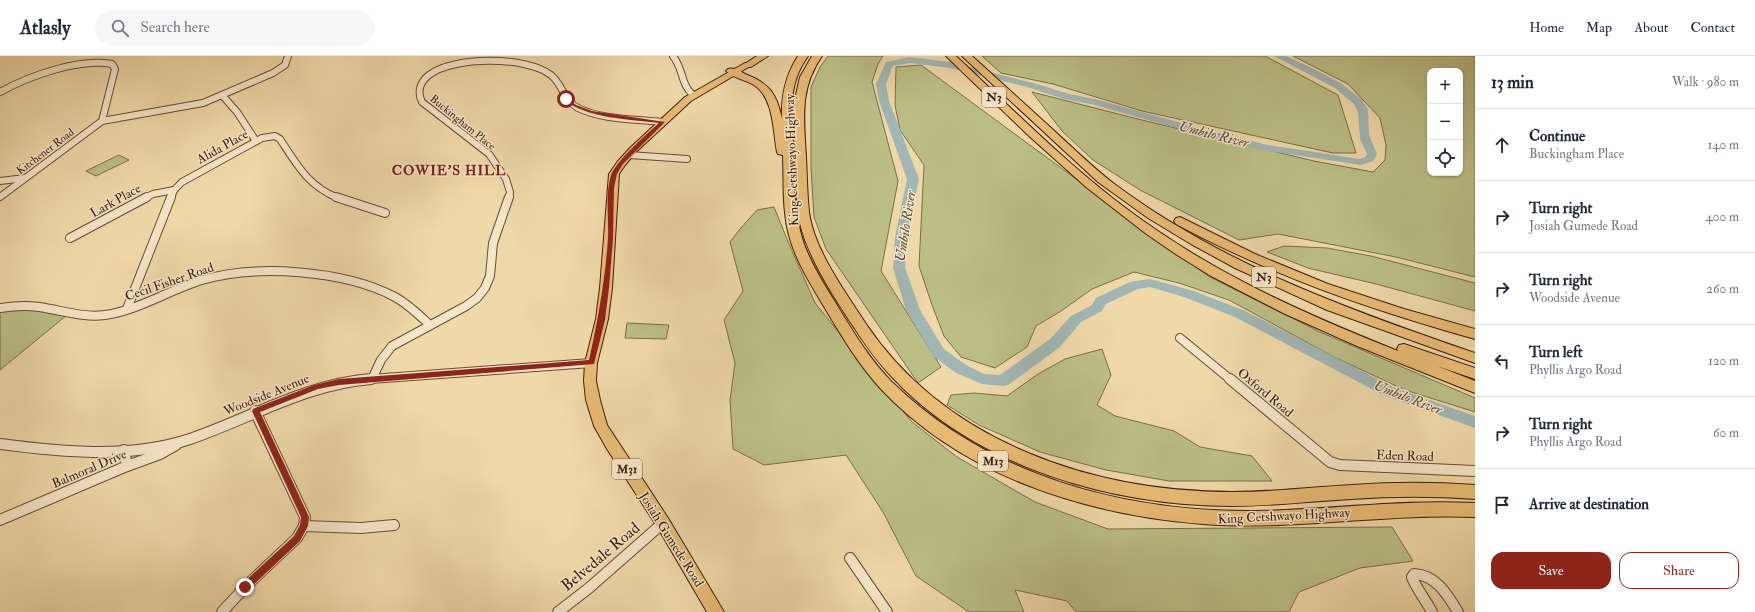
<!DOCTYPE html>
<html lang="en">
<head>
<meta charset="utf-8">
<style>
	:root { --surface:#fff; --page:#f6f6f7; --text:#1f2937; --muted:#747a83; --line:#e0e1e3; --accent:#8f2418 }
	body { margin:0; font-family:"IM FELL Double Pica",serif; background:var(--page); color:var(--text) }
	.controls { position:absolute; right:12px; top:12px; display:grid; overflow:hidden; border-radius:8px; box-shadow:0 1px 3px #0004 }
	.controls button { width:36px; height:36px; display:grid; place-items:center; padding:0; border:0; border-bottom:1px solid var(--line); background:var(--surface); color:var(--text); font:20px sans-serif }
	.stop { position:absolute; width:12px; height:12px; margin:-9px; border:3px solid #8f2418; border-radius:50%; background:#fff }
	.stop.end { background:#8f2418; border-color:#fff; box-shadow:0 1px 4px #0008 }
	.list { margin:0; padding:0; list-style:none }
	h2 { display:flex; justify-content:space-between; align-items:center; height:52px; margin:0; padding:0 16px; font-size:17px }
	h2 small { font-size:13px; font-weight:400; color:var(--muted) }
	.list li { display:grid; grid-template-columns:26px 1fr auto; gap:12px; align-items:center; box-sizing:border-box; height:72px; padding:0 16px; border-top:1px solid var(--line) }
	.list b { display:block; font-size:15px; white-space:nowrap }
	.list p { margin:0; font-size:13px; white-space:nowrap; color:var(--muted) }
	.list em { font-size:13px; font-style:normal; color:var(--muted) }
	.actions { display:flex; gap:8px; padding:12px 16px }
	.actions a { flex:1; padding:9px 0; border:1px solid var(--accent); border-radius:12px; text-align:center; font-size:14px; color:var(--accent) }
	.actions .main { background:var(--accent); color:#fff }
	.icon { flex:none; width:22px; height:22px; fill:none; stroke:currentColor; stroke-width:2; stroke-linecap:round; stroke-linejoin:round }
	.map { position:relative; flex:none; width:1475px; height:556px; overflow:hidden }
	header { display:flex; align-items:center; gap:24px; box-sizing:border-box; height:56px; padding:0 20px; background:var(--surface); border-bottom:1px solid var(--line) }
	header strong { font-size:19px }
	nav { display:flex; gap:22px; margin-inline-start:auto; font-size:14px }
	.search { width:280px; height:36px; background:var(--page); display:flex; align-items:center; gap:10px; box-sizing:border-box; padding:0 14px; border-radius:22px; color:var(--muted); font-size:15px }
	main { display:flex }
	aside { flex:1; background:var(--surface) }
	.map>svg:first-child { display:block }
</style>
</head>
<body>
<header>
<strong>Atlasly</strong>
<div class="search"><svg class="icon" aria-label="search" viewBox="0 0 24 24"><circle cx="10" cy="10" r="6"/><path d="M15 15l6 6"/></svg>Search here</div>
<nav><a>Home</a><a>Map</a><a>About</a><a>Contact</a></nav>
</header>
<main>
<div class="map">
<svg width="1475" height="556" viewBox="0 0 1475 556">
	<rect width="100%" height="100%" fill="#f0d9a9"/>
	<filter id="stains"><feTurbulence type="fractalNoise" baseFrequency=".005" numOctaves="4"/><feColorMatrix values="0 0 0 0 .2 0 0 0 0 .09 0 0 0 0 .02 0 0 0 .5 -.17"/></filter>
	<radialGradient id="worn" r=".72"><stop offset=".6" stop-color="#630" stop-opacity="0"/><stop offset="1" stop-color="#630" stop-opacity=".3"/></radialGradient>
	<g fill="#bbbf86" stroke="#7c6e48" fill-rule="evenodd">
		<path d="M828,0H883L878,8L872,26L898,125L881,215L941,311L918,327L826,193L814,161L811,113V31L820,11Z"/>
		<path d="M982,0H1265L1338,39L1356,97H1333L1142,55L1053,28L1001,17Z"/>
		<path d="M1293,0H1475V221L1396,201L1278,178L1239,184L1140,134L1093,104L1062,75L1032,36L1142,64L1314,105L1373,116L1385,104L1386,89L1380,62L1348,28ZM1430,15H1460V117H1430Z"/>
		<path d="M921,9L1208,220L1320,276L1475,342V356L1405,334L1334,301L1229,244L1179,227L1134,216L1092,233L1061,255L1036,270L1027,291L995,312L961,301L944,280L932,249L919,210L924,109L900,74L895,49L896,11Z"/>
		<path d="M119,99L129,104L96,120L86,115Z"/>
		<path d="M774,151L789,188L815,247L912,366L957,401L1035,446L1108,473L1392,471L1413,505L1360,512L1299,536L1289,556H1076L1067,545L1015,534L1024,556H969L916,520L883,456L846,399L764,409L733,393L730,344L735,307L724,264L743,235L730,186L740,173L757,154Z"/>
		<path d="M1284,190L1327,192L1371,200L1475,227V255L1376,228L1308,212L1267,196Z"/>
		<path d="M18,252L41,254L67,259L0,314V254Z"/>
		<path d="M627,267L669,269L666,283L625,282Z"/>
		<path d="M1102,293L1111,319L1097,349L1115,360L1174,375L1200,391L1252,400L1272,425H1169L1106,414L1040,396L979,369L947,349L951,339L974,337L1007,340L1038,318L1065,303Z"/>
	</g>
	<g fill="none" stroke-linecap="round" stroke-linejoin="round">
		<path fill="#a1b7b5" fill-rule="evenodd" d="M1274,0H1286L1316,14L1342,28L1362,44L1368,54L1369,79L1377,98L1373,105L1361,109L1268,95L1208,81L1091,48L1064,43L1027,31L950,12L910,7L893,10L886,28L889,45L919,123L907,181L905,212L920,254L944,293L966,309L984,318L1000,319L1050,283L1071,260L1092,249L1096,242L1130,226L1150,223L1194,235L1245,255L1393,331L1475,360V372L1383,339L1235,261L1184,241L1150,231L1138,233L1106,248L1102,255L1081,266L1060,291L1008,329L1003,330L982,328L956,317L934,301L906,254L893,212L895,181L907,123L879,45L876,28L886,6L910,1L950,6L1033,27L1069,38L1095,43L1210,75L1268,89L1360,103L1365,101L1367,98L1360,83L1358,56L1354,48L1335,32Z"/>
		<defs>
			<g id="street-far2">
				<path d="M673,0C683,12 681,29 693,39"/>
				<path d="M0,36C29,20 79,2 112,8L115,13L102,65L0,141"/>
				<path d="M222,39L237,56L256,85"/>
				<path d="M102,65L203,47L273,17L285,9L288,0"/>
				<path d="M629,99L687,103"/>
				<path d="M0,125L25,122"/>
				<path d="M145,142L153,138L174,134"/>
				<path d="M171,142L174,134L182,126L262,82L275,80L280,83C297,109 308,130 338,142"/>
				<path d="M509,142L510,136L506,123L489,98L422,46C417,36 420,26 429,19C453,0 527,0 551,19C563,29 563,44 578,52C603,64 635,63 662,66"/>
			</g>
			<g id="street-far1">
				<path d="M336,141L385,157"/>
				<path d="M70,182L147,141"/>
				<path d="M0,252C13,250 26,249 39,251C61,254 83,262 105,259C139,254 169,234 202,224C256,208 344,214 395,241C408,248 419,259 430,269"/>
				<path d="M127,253L171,141"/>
				<path d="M1180,282L1231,324"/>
				<path d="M372,323L381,304L392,290L466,250L477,242L485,232L490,220L493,187L509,141"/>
				<path d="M357,324L591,307"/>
			</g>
			<g id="street">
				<path d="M1230,323L1330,406L1340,409L1475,415"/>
				<path d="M0,388C61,396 130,403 190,383C251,362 306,328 371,323"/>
				<path d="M124,394L127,410"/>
				<path d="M0,464L127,410L160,398L176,389"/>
				<path d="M304,470L361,472L394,469"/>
				<path d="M850,502L887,556"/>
				<path d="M222,556L245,531L297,482L304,470L305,461L255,355"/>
				<path d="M558,556L589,532L663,467"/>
				<path d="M1432,556C1427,546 1414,529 1412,521L1414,518C1436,519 1447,538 1458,556"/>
			</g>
			<path id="primary" d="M745,7H748L752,9L691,45L637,95L625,109L619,118L612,232L608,263L597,307L596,325L600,344L607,369L668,462L724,556H707L658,472L607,393L594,370L586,344L584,325L585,307L596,263L600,232L609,118L618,105L631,91L685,41Z"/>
			<g id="highway">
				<path d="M757,0H768L751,11H745L743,9Z"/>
				<path d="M798,0H808C800,11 795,23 793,36C790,54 793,72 793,90C794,126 793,166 809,200C817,218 828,234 838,251C854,277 870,304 892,326C988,420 1124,456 1255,455C1329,454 1401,443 1475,447V461C1384,457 1293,475 1203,468C1086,459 962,420 880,332C860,310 844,284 829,259C815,235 798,210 790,183C782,156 784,127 783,99L778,98L777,96C773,75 774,42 754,29C746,24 733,22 726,15L728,13C734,11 740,15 745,18C769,27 777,38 782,63C781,40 785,20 798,0Z"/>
				<path d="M812,0H822C799,33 804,63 806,101C807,119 807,138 809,156C814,194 846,237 866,268C947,388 1095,436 1233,436C1273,436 1313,431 1352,429C1393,426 1434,426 1475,429V443C1434,440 1393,440 1352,443C1313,445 1273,450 1233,450C1114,450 977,412 893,322C878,307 867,291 855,273C832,238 800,191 797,149L794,68L795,43L800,21Z"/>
				<path d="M946,0H956C1020,60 1082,124 1155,173C1230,225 1313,261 1398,295L1397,293L1399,289L1404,288L1475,312V323L1437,310L1475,325V337L1357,290L1283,257L1211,220L1177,199L1145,177L1086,131L1029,80Z"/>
				<path d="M962,0H972C998,24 1024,47 1050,71C1071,90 1091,110 1113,127C1221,208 1349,254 1475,297V307L1327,254L1235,212L1191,188L1148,162L1098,126Z"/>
				<path d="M1180,161L1255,198L1328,228L1404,253L1475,273V283C1369,253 1273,220 1176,168L1174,165L1176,162Z"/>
			</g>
		</defs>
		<use href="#street-far2" stroke="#6a4b32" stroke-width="8"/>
		<use href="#street-far1" stroke="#6a4b32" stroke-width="10"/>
		<use href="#street" stroke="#6a4b32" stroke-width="12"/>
		<use href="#primary" stroke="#3d1c0a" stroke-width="2"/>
		<use href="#highway" stroke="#3d1c0a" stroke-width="2"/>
		<use href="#street-far2" stroke="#f5e6c7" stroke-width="6"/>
		<use href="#street-far1" stroke="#f5e6c7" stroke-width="8"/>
		<use href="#street" stroke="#f5e6c7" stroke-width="10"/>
		<use href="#primary" fill="#e8bc74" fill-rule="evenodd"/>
		<use href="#highway" fill="#e8bc74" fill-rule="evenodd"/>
	</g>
	<path fill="#8f2418" d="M564,42H567L576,49L592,55L665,66L623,108L617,118L614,132L613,183L609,232L605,264L594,308L339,329L318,333L260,356L309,461L308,470L300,485L248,534H242L241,531L242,528L294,480L300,469L301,461L252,355L253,353L314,329L339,323L589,304C598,264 605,224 608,183C609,163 605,139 611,119C617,104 646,79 659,67C629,63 589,63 564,44Z"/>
	<g text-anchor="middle" stroke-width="3" stroke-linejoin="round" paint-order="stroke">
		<g font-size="11" fill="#3d1c0a" stroke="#f5e6c7">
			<text transform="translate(463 66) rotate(39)" y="4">Buckingham Place</text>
			<text transform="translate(45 95) rotate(-37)" y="4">Kitchener Road</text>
		</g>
		<g fill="#f5e6c7" stroke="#745943" stroke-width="1">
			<rect x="982" y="31" width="24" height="20" rx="3"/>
			<rect x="1252" y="211" width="24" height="20" rx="3"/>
			<rect x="978" y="395" width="30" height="20" rx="3"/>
			<rect x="612" y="403" width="30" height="20" rx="3"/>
		</g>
		<g font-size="12" font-weight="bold" fill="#3d1c0a">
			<text x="994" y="45">N3</text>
			<text x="1264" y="225">N3</text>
			<text x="993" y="409">M13</text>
			<text x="627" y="417">M31</text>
		</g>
		<g font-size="13" fill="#3d1c0a" stroke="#f5e6c7">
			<text transform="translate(222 90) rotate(-29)" y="5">Alida Place</text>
			<text transform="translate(791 104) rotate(-92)" y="5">King Cetshwayo Highway</text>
			<text transform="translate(115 144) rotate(-29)" y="5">Lark Place</text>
			<text transform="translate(169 225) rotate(-19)" y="5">Cecil Fisher Road</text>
			<text transform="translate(1266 336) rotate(40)" y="5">Oxford Road</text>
			<text transform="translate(266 338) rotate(-22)" y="5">Woodside Avenue</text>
			<text transform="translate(1405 399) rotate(2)" y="5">Eden Road</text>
			<text transform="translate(89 412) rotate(-23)" y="5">Balmoral Drive</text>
			<text transform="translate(1284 459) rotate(-3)" y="5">King Cetshwayo Highway</text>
			<text transform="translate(672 483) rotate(58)" y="5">Josiah Gumede Road</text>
		</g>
		<g font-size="14" font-style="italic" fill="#5b4a3d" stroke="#f5e6c7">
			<text transform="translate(1214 78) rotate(14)" y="5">Umbilo River</text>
			<text transform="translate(905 170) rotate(-81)" y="5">Umbilo River</text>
			<text transform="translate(1408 341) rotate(21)" y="5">Umbilo River</text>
		</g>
		<g font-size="14" font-weight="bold" letter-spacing="1" fill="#7a1f14" stroke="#f5e6c7">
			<text x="449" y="119">COWIE'S HILL</text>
		</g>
		<g font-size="16" fill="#3d1c0a" stroke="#f5e6c7">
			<text transform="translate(600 500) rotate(-40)" y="6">Belvedale Road</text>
		</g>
	</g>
	<rect width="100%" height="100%" filter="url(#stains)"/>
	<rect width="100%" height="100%" fill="url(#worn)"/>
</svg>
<div class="controls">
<button>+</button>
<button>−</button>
<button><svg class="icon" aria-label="locate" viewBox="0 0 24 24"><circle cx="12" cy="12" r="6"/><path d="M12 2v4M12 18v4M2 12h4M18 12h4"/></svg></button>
</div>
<div class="stop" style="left:566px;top:43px"></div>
<div class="stop end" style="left:245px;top:531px"></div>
</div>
<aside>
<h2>13 min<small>Walk · 980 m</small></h2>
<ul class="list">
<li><svg class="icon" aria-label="ahead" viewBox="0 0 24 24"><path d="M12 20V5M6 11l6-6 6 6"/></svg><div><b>Continue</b><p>Buckingham Place</p></div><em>140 m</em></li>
<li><svg class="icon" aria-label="right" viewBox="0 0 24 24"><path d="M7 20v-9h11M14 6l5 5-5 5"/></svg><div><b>Turn right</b><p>Josiah Gumede Road</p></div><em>400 m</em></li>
<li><svg class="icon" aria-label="right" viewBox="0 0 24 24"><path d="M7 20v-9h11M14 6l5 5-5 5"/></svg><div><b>Turn right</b><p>Woodside Avenue</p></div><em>260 m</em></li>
<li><svg class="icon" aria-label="left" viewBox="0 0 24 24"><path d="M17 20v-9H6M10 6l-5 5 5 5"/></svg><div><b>Turn left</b><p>Phyllis Argo Road</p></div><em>120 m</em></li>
<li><svg class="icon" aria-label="right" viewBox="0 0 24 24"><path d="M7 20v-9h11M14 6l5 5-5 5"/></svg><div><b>Turn right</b><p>Phyllis Argo Road</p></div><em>60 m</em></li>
<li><svg class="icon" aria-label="arrive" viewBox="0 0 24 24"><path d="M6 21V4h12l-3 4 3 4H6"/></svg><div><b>Arrive at destination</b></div></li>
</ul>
<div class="actions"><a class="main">Save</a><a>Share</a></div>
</aside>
</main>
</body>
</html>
